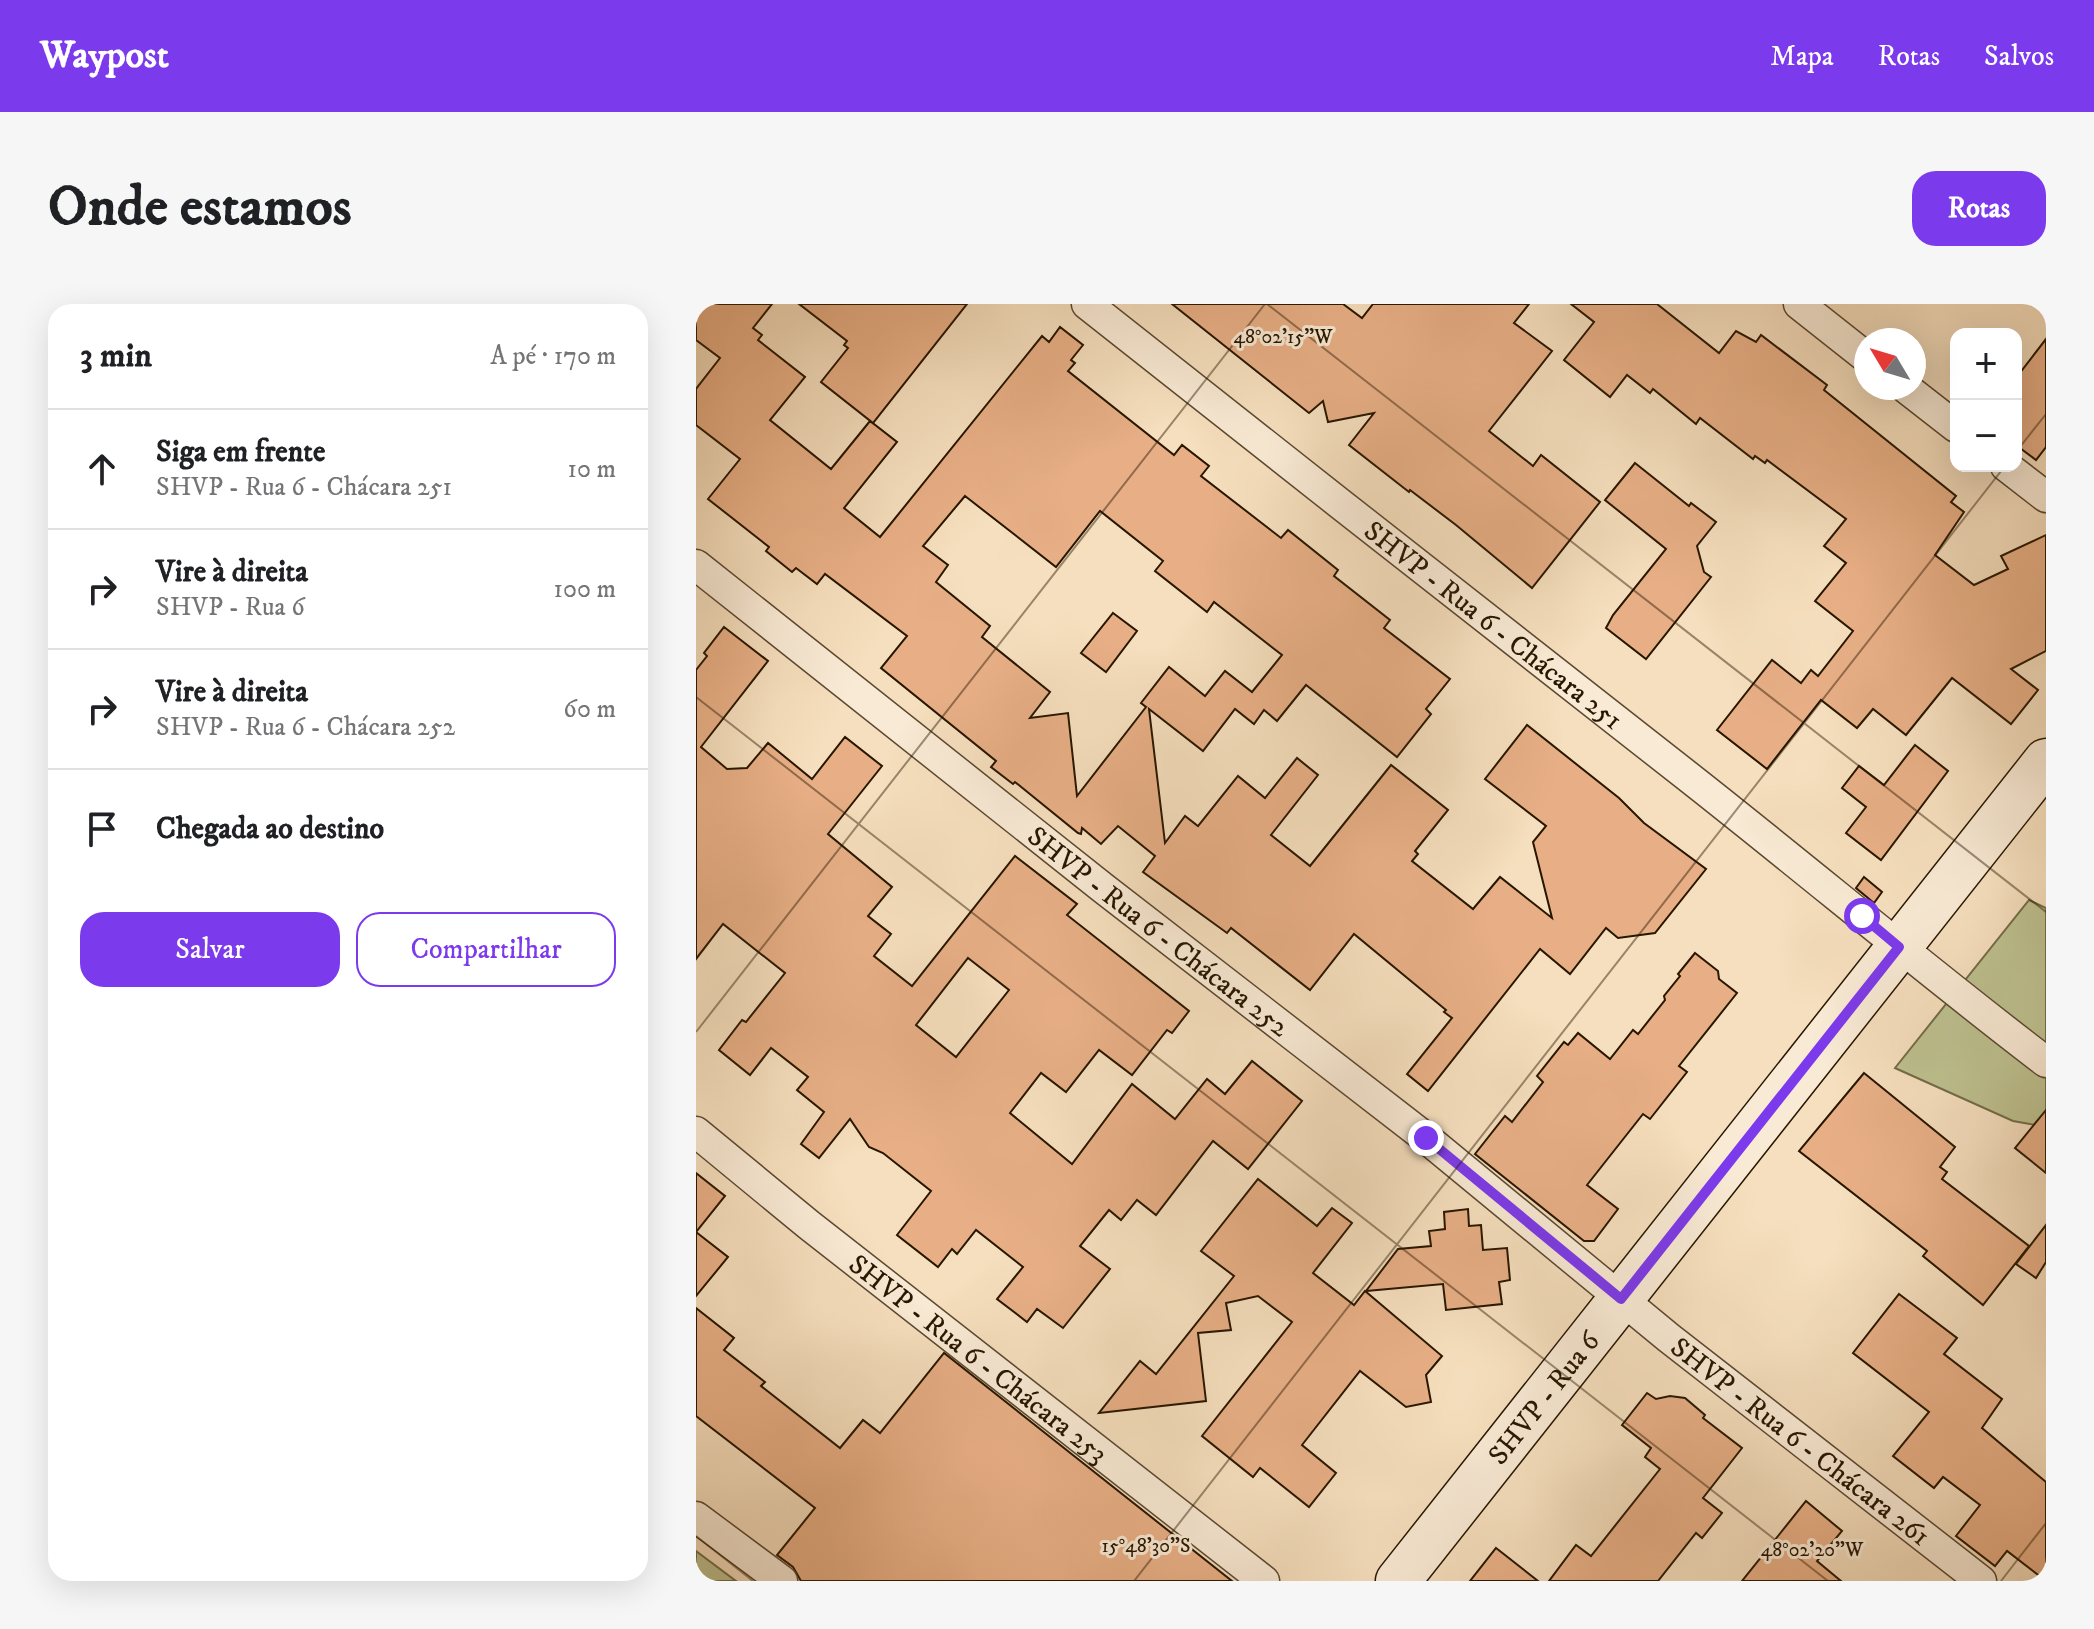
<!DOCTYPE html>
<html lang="pt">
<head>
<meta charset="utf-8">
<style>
	:root { --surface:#fff; --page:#f6f6f6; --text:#202124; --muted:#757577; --line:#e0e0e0; --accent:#7c3aed }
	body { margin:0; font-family:"IM FELL DW Pica",serif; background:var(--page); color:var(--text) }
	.controls { position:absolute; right:24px; top:24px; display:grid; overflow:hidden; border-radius:16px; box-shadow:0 8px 32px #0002 }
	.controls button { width:72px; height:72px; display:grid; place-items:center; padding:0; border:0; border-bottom:2px solid var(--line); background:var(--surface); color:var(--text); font:40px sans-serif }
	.compass { position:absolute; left:1158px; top:24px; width:72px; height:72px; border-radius:50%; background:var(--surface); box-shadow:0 8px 32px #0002; rotate:308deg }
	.stop { position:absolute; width:24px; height:24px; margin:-18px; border:6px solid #7c3aed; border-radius:50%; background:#fff }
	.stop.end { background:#7c3aed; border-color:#fff; box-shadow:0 2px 8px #0008 }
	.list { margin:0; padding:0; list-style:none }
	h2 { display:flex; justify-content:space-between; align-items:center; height:104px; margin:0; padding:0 32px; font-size:34px }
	h2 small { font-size:26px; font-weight:400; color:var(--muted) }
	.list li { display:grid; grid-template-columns:52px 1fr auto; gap:24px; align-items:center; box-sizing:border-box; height:120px; padding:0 32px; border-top:2px solid var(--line) }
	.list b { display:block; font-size:30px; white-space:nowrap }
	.list p { margin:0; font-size:26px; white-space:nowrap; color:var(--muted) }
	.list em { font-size:26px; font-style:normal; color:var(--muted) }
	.actions { display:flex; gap:16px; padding:24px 32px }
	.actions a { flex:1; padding:18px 0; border:2px solid var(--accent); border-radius:24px; text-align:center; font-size:28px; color:var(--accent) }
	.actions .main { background:var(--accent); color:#fff }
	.icon { flex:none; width:44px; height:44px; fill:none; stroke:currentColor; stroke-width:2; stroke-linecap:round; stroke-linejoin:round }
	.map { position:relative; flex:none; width:1350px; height:1277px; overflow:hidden; border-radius:24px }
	header { display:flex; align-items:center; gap:48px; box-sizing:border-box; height:112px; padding:0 40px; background:var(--accent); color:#fff }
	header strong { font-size:38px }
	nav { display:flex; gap:44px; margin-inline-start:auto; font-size:28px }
	.intro { display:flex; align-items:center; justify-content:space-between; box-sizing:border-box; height:192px; padding:0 48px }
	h1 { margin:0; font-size:56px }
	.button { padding:20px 36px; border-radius:24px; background:var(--accent); color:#fff; font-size:28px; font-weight:700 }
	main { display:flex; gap:48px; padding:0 48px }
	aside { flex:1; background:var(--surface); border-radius:24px; box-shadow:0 8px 32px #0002 }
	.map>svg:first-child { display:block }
</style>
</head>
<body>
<header>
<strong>Waypost</strong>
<nav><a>Mapa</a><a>Rotas</a><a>Salvos</a></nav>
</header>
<div class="intro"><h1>Onde estamos</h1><a class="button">Rotas</a></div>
<main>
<aside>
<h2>3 min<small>A pé · 170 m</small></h2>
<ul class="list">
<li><svg class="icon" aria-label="ahead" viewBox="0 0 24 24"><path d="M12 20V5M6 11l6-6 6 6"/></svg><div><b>Siga em frente</b><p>SHVP - Rua 6 - Chácara 251</p></div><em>10 m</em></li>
<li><svg class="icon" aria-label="right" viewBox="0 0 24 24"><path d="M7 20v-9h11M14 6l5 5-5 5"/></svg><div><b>Vire à direita</b><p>SHVP - Rua 6</p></div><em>100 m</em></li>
<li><svg class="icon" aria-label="right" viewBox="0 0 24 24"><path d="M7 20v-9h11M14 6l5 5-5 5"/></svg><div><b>Vire à direita</b><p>SHVP - Rua 6 - Chácara 252</p></div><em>60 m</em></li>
<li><svg class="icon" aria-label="arrive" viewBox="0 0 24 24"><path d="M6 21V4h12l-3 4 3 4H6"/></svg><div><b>Chegada ao destino</b></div></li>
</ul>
<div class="actions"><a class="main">Salvar</a><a>Compartilhar</a></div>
</aside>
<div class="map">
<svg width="1350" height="1277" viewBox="0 0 1350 1277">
	<rect width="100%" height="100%" fill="#f6dfbe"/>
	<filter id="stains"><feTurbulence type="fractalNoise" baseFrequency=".0025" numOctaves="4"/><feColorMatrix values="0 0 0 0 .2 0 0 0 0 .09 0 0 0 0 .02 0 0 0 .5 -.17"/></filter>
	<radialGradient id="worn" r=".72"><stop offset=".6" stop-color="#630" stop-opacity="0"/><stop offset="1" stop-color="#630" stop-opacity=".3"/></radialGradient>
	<g fill="#bec190" stroke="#726c48" stroke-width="2">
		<path d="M1333,596L1350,604V823L1317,817L1199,764Z"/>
		<path d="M0,1247L40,1277H0Z"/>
	</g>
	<g fill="#e8af86" stroke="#271600" stroke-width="2" fill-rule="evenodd">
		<path d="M0,0H76L57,24L66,31L62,36L109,73L74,116L135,165L174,117L201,138L148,204L184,233L346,32L353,38L364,23L387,41L375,56L379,59L372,67L478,151L486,141L513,162L505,172L585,234L592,226L642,266L638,272L694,316L688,324L754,375L730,405L735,410L701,453L610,381L581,417L568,406L558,420L539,405L507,447L453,405L469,539L489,512L502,522L542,472L569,494L601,454L622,471L575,531L614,562L695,461L752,506L719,547L722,550L716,557L777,605L804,573L856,614L837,538L850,522L789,475L831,421L923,494L948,519L1010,565L959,629L922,634L910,624L874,670L844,645L732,787L711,770L756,714L748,708L750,706L658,630L614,686L535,624L531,629L447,568L459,552L422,522L405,540L386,524L385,530L382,529L319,478L317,480L295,463L300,457L185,364L211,332L129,270L121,280L100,264L96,268L70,247L73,243L12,195L44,155L0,121V85L24,54L0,36ZM269,192L360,263L404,207L467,257L459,267L511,308L518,298L586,351L556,388L529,367L509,392L473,363L445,399L450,403L381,492L372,409L334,414L354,388L286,333L294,322L240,278L252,261L227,242Z"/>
		<path d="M103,0H271L177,119L125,78L152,44L148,41L151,37Z"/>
		<path d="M476,0H647L666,14L677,0H833L818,19L856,47L793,127L837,162L845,151L904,198L836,284L760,221L714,186L713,188L653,141L678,109L632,118L627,97L613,109Z"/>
		<path d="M875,0H961L1023,49L1040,27L1060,38L1065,31L1131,81L1128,86L1260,192L1255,198L1268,208L1239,251L1278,281L1312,265L1305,252L1350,231V347L1315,365L1342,386L1315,420L1256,374L1210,431L1177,405L1161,424L1125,396L1071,465L1021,426L1076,356L1105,379L1115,366L1122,372L1157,327L1119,297L1150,259L1128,242L1150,215L1071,156L1069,159L1059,152L1057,155L1004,114L1000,120L957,85L954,89L931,71L914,93L868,56L898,18Z"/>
		<path d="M1350,35V143L1340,156L1320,141V74Z"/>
		<path d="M939,159L993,202L995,199L1020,218L1001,242L1008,268L1015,273L950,355L910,324L917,311L970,245L909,196Z"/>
		<path d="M417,309L441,327L410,368L385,349Z"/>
		<path d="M28,323L72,357L5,443L31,465L51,464L72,439L116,475L149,433L186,462L132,530L196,583L172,612L195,630L178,652L216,682L319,552L381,600L371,611L493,707L476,729L471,726L436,771L403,746L370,788L345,769L314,809L376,860L436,780L479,815L511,775L529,790L556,757L606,797L552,865L517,837L460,911L441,896L425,916L413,906L384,942L414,965L367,1024L341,1005L331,1018L301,995L327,963L280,926L261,950L256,945L242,963L201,931L235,887L187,849L173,843L154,815L123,854L105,840L128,808L101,786L112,773L75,744L54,771L23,746L46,716L50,718L89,669L27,620L0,655V366L11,352L8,349ZM272,654L313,686L260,753L220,721Z"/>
		<path d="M1219,441L1252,467L1185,556L1150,529L1170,503L1146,484L1163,462L1188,481Z"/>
		<path d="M1168,573L1186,588L1178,599L1160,584Z"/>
		<path d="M999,649L1022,667L1023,675L1041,689L983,762L991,768L954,815L947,810L891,881L922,905L898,937H888L779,850L809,812L816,818L847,778L841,772L868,738L872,741L882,729L914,755L937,726L942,730L969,696L968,692L984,672L982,670Z"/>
		<path d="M1168,769L1259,843L1244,863L1251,868L1246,875L1333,942L1287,1001L1227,952L1231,947L1103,847Z"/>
		<path d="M1350,806V869L1319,844Z"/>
		<path d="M0,869L29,892L0,928L32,953L0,992Z"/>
		<path d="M562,875L621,922L636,904L656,919L617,969L658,1001L669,987L746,1052L730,1071L735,1098L710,1103L664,1067L606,1141L640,1169L613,1203L564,1164L557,1173L506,1132L596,1018L562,992L530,999L535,1026L502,1029L510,1097L403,1109L444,1057L460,1070L538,972L505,947Z"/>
		<path d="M772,905L773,922L785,921L787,946L811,944L814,976L803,978L806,1000L750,1006L747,980L670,987L702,945L735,942L733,927L749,925L748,908Z"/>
		<path d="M1350,921V958L1340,974L1320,960Z"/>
		<path d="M1203,990L1261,1034L1248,1050L1306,1095L1286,1124L1350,1178V1277L1311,1247L1299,1262L1260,1232L1284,1201L1247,1173L1238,1184L1197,1152L1233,1108L1157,1049Z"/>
		<path d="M0,1004L38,1034L28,1046L69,1078L65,1082L144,1144L167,1116L184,1129L248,1049L536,1277H105L97,1263L81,1251L119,1204L0,1112Z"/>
		<path d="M951,1089L960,1095L974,1092L989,1094L1009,1111L1007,1114L1046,1144L1007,1194L1026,1209L1006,1234L1000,1229L962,1277H853L880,1241L895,1252L964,1165L949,1153L955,1144L926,1121Z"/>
		<path d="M1110,1197L1146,1227L1121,1257L1145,1277H1046Z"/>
		<path d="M800,1244L809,1251L842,1277H774Z"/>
	</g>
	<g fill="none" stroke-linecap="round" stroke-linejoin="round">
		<defs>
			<g id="street">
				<path id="s1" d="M391,0C590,158 790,314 990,471C1111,566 1228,665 1350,758"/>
				<path d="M1103,0L1170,53"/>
				<path d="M1210,84L1260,123"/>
				<path d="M1310,162L1350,193"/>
				<path id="s2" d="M0,261L407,584L730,834L973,1034L1285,1277"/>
				<path id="s3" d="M0,828L113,921L568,1277"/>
				<path d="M0,1213L86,1277"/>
			</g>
			<g id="secondary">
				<path id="s4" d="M702,1277L1350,457"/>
			</g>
		</defs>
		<use href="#street" stroke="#5b4830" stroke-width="33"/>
		<use href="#secondary" stroke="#271600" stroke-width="47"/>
		<use href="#street" stroke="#f9ead5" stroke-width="30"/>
		<use href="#secondary" stroke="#f9ead5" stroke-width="44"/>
	</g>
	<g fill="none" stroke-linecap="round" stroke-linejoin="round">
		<path stroke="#7c3aed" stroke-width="10" d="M730,834L925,995L1203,643L1166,612"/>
	</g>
	<path fill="none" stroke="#271600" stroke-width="2" stroke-opacity="0.45" d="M571,0L1350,608M1320,148L1350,110M0,393L1132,1277M0,728L569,0M0,1232L57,1277M438,1277L1309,162M1305,1277L1350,1219"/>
	<g text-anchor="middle" stroke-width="6" stroke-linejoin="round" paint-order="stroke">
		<g font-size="28" fill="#271600" stroke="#f9ead5">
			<text dy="10" stroke="none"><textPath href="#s1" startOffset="518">SHVP - Rua 6 - Chácara 251</textPath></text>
			<text dy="10" stroke="none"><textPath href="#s2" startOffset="590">SHVP - Rua 6 - Chácara 252</textPath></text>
			<text dy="10" stroke="none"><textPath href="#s3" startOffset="362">SHVP - Rua 6 - Chácara 253</textPath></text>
			<text dy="10" stroke="none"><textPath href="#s4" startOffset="234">SHVP - Rua 6</textPath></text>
			<text dy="10" stroke="none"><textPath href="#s2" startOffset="1410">SHVP - Rua 6 - Chácara 261</textPath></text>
		</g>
	</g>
	<g font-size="20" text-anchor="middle" fill="#271600" stroke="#f9ead5" stroke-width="6" stroke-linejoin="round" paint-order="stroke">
		<text x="587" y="39">48°02'15"W</text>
		<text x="450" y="1248">15°48'30"S</text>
		<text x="1116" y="1252">48°02'20"W</text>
	</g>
	<rect width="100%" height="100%" filter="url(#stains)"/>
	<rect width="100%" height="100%" fill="url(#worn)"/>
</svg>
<div class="controls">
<button>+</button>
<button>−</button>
</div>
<svg class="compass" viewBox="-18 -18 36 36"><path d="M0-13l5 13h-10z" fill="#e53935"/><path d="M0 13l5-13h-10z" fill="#757577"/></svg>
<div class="stop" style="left:1166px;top:612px"></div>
<div class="stop end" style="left:730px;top:834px"></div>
</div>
</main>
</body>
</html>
